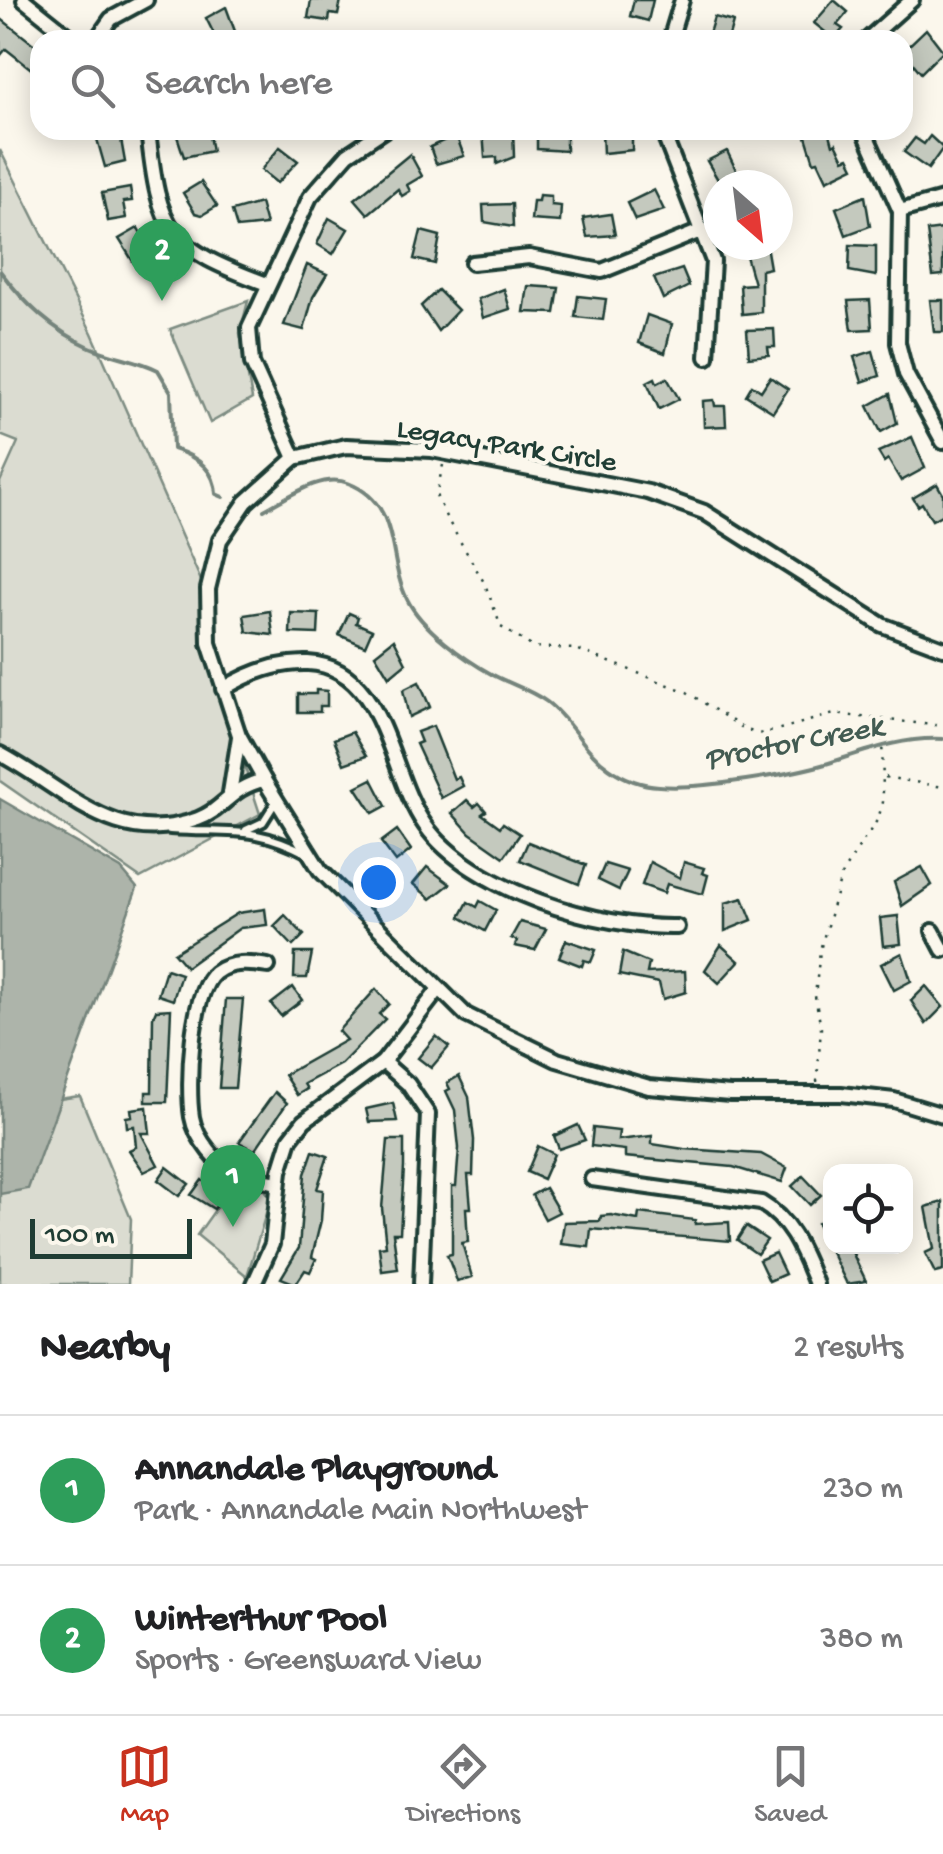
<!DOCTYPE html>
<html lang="en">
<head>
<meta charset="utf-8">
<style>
	:root { --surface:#fff; --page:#f2f2f2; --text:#202124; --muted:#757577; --line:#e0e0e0; --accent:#c8321e }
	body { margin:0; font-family:"Gochi Hand",sans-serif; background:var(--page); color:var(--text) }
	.controls { position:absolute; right:30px; bottom:30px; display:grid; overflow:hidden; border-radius:20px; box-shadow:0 5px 25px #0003 }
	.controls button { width:90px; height:90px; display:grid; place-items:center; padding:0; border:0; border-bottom:2px solid var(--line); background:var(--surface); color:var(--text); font:50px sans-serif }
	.compass { position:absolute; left:703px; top:170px; width:90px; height:90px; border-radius:50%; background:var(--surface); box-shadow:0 5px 25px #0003; rotate:152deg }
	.scale { position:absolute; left:30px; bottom:25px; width:162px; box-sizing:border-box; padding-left:10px; border:5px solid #1f3d34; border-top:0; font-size:28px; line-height:35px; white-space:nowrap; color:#1f3d34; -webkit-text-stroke:8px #fbf7ec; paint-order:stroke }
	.you { position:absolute; left:378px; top:882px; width:35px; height:35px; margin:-25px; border:8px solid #fff; border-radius:50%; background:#1a73e8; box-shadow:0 0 0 15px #1a73e833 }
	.badge { display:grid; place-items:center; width:65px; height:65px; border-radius:50%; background:var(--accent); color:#fff; font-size:32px; font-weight:700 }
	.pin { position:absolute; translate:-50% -82px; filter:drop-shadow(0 2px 5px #0008) }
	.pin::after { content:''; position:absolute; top:52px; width:35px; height:30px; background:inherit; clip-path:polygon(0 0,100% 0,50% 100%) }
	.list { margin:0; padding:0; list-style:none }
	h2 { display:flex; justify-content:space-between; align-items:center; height:130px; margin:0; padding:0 40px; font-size:42px }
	h2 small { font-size:32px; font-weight:400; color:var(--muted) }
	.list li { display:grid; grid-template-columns:65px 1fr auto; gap:30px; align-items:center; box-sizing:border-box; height:150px; padding:0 40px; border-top:2px solid var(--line) }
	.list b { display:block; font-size:38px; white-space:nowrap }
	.list p { margin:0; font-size:32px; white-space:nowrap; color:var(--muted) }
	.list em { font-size:32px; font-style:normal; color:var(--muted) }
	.icon { flex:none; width:55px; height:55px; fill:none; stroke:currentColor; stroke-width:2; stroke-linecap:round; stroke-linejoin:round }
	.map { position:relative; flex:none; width:943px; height:1284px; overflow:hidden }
	.search { position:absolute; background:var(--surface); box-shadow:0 5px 25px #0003; left:30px; right:30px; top:30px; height:110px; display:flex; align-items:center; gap:25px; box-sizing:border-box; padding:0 35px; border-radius:30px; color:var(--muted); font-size:38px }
	.sheet { height:430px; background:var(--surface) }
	nav { display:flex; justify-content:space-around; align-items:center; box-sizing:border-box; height:140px; border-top:2px solid var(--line); background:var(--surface); font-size:28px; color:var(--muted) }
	nav a { display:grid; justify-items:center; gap:5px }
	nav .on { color:var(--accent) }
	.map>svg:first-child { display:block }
</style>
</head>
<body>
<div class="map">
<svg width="943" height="1284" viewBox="0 0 943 1284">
	<rect width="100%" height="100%" fill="#fbf7ec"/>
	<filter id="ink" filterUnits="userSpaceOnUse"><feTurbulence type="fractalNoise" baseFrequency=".01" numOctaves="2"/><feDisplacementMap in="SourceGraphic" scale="20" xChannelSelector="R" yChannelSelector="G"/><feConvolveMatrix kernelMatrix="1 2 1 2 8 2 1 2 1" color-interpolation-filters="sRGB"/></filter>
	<g filter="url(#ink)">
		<g fill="#dbdcd1" stroke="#7d8c82" stroke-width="2.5">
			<path d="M0,150L92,333L206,592L217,682L260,814L140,878L0,781V482L18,442L0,435Z"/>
			<path d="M248,301L240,333L252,399L210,423L170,329Z"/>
			<path d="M80,1096L131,1219L128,1284H0V1139L19,1105Z"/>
			<path d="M235,1182L265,1189L270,1200L247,1276L197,1235Z"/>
		</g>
		<path fill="#adb4aa" stroke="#74847b" stroke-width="2.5" d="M0,799L121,869L137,888L28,1189L0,1194Z"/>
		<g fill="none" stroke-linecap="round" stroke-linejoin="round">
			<g stroke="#74847b" stroke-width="4">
				<path d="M0,271C25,304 52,330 90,347C112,357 137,359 158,370L171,392L173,449C196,456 215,469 216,494L223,497"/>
				<path d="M264,510C287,498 322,472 348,483C402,504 386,558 407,599C422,629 464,659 493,675C510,684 531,690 547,702C571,720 583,750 609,768C623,778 641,785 659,786C697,790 795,774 832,762C869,750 903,737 943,739"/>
			</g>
		</g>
		<g fill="#c4c9be" stroke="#1f3d34" stroke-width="2.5">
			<path d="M311,0H341L338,15L330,14L329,21L308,18Z"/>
			<path d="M634,0H653L648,21L630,16Z"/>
			<path d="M834,0L848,12L837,25L843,29L834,39L814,23Z"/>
			<path d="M226,7L236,34L217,40L206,18Z"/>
			<path d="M714,17L733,22L728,40H707Z"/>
			<path d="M0,18L40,49V76L6,49L0,56Z"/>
			<path d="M926,29L943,51L921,73L903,51Z"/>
			<path d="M175,130H208L212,151L184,157Z"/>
			<path d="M500,130H513L514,157L497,164V157L485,158L483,132Z"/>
			<path d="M537,130H566V151L537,149Z"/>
			<path d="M620,130H632V150L603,153L602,132Z"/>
			<path d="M804,130H829L833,145L836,143L844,159L849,157L854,167L827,180L818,161L814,162Z"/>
			<path d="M120,134L125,162L105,167L97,139Z"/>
			<path d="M456,135L464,156L436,164L430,147Z"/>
			<path d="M930,136L943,148L928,169L904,152L915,138L924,144Z"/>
			<path d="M280,147L298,161L277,183L261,170Z"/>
			<path d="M727,151L739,176L721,185L707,161Z"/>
			<path d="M410,154L422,176L407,185L410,191L402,196L398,189L368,214L355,199Z"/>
			<path d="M201,182L217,206L202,215L195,213L183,193Z"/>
			<path d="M130,188L132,201L123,202L126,218L108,221L102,193Z"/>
			<path d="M654,190L664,210L635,220L627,203Z"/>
			<path d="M539,195L551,196V205L561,206L560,222L531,220L533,201H538Z"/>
			<path d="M865,196L870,226L846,235L836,208Z"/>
			<path d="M260,203L266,225L237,228L232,211Z"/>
			<path d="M512,204L513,227L484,222L483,205Z"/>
			<path d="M611,214L615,235L587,237L583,218Z"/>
			<path d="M329,218L348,229L333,254L317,244Z"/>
			<path d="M138,228L152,253L134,263L119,239Z"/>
			<path d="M943,229V275L933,276L927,231Z"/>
			<path d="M421,231L440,236L435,264L414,259Z"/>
			<path d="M743,245H766L770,268L761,270V312L742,314L740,285L754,284Z"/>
			<path d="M850,245L876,246V276L849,271Z"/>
			<path d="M307,265L327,274L313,297L304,330L284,325Z"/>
			<path d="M682,269L689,286L663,299L654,278Z"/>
			<path d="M528,286L559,288L555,313L524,312Z"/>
			<path d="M504,289L510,309L483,318L478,299Z"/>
			<path d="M438,290L458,310L438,331L421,306Z"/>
			<path d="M578,296L606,299L603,320L575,317Z"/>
			<path d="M870,300L872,329L852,330L848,301Z"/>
			<path d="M930,300H943V332H934Z"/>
			<path d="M647,315L672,324L665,353L639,343Z"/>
			<path d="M774,329L775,347H768L769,355L749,357L747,330Z"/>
			<path d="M873,351L880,376L862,382L854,357Z"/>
			<path d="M770,377L788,389L773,412L746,395L752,385L761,391Z"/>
			<path d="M655,378L657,383L667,378L679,399L659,409L647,382Z"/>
			<path d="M890,394L897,423L881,432L868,406Z"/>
			<path d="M714,400L715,406H725L726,426L704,427L703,401Z"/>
			<path d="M912,437L925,468L901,481L888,459L884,462L878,452Z"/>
			<path d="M937,484L943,494V514L932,520L922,503L918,506L913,498Z"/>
			<path d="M270,611L273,635L247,632L244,615Z"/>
			<path d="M291,613L319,614L318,634L290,633Z"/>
			<path d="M349,613L358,617L356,623L372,630L365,646L339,635Z"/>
			<path d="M394,639L406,663L389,677L375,654Z"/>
			<path d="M419,682L430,707L409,717L403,690Z"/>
			<path d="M316,690L327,691V706H320V712H298V694H316Z"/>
			<path d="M433,726L454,779L459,777L463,786L441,798L416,744L421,742L417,732Z"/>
			<path d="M352,732L366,756L344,764L334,739Z"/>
			<path d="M372,779L386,806L373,813L356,787Z"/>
			<path d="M467,800L474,807L479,803L486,811L482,814L500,827L503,823L520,834L504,857L470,833L452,813Z"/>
			<path d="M397,830L411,850L396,862L381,842Z"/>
			<path d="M528,842L586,865L579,884L520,860Z"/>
			<path d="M650,862L680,878L684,862L704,868L702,873L708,875L703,894L667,884L664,893L642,885Z"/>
			<path d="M605,864L628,871L619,890L598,880Z"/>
			<path d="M427,867L450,884L431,899L413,884Z"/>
			<path d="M922,867L932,885L902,906L894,882Z"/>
			<path d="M743,898L752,920L725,931V903Z"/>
			<path d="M480,901L496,910L485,931L460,917L468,902L477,907Z"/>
			<path d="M265,909L267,925L240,928L186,967L174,953L238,913Z"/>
			<path d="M285,915L304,935L293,946L274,926Z"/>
			<path d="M898,916L901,944L883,946L880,918Z"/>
			<path d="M520,922L546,929L535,950L515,946L517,941L511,938Z"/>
			<path d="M566,940L596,950L591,962L584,960L582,966L559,957Z"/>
			<path d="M721,945L739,961L719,983L705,970Z"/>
			<path d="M623,952L649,963L647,973L685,971L686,992L663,999L659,983L619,975Z"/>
			<path d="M295,953H312L307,978H294Z"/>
			<path d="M902,953L911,981L894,990L881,964Z"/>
			<path d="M166,969L181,974L173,1000L158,995Z"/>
			<path d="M926,986L943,1007L926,1024L911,1001Z"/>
			<path d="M293,987L302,1000L281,1016L271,1004Z"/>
			<path d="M376,989L389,1004L379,1014L385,1019L341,1064L304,1084L307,1089L297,1095L284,1075L346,1040L338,1031Z"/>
			<path d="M226,999H243L235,1088H219Z"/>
			<path d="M171,1009L167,1102H146V1092H152L153,1017L156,1010Z"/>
			<path d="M436,1036L449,1047L431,1068L418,1058Z"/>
			<path d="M459,1076L469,1097L474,1140L473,1175H468L471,1208H466L468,1242L462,1243L472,1277L457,1281L447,1255L452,1254V1186H456L459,1148L455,1110L446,1091L450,1089L447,1083Z"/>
			<path d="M275,1092L287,1103L255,1150L239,1142Z"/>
			<path d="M393,1103L397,1121L369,1122L366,1109Z"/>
			<path d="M147,1107L150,1133H141L158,1165L144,1172L129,1150L136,1147L134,1126L127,1127L126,1117L132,1116L131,1109Z"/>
			<path d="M578,1125L585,1140L559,1149L554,1136Z"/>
			<path d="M593,1128L619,1131L618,1140L652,1136V1144L684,1149L761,1154L787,1168L782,1182L733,1167L625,1157V1150L591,1146Z"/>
			<path d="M388,1140H404V1167L400,1233H393L398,1269L382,1271L379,1247L386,1246L382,1208Z"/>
			<path d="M538,1146L554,1154L543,1179L527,1172Z"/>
			<path d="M313,1151L328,1156L317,1189L323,1190L321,1220L312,1257L316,1259L310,1272L305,1270L296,1284L281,1278L299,1248L305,1174Z"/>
			<path d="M167,1167L189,1184L179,1196L158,1180Z"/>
			<path d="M803,1176L821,1195L810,1205L792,1186Z"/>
			<path d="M202,1180L224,1196L214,1209L191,1195Z"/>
			<path d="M545,1188L559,1212L545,1219L532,1195Z"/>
			<path d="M943,1202V1271L935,1273L925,1253L934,1249L926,1207Z"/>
			<path d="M639,1213L695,1220V1224L729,1222L730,1241L591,1229L589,1247L561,1244L564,1222L600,1221L601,1216L611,1215L638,1220Z"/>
			<path d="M830,1213V1246H869L853,1254L866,1281L847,1284L817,1223Z"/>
			<path d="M746,1226L767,1240L757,1254L737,1240Z"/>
			<path d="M775,1253L785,1274L769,1281L759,1260Z"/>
		</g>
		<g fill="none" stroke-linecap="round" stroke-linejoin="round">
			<defs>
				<g id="service">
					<path d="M170,830C228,834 253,825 308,854"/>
					<path d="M246,830L263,822L275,803"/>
				</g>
				<g id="minor">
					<path d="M24,0L74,40"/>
					<path d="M96,40L111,19L146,0"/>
					<path d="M670,40L682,0"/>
					<path d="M867,40L912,0"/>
					<path d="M148,130C159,234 168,247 267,284"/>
					<path d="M662,130L713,261L707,357"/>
					<path d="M864,130L900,211L898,343L906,374L943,442"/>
					<path d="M900,211L943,199"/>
					<path d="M472,263L529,257L602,271L703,230"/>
					<path d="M295,458L252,363L249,328L310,197L348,154L384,130"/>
					<path d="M943,648L882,625L704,512L648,492L432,450L346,446L295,458L246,502L220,540L208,589L209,643L239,735L264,780L320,870L466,1015L557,1060L649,1087L730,1094H841L894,1100L943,1115"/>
					<path d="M223,689C249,673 278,662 308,663C386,667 388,773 425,825C471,891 601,929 677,927"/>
					<path d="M0,754C68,790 115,850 198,819C225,809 229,788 264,780"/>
					<path d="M230,793L239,737"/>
					<path d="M933,931L943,950"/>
					<path d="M268,966C250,963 230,961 215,973C191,992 187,1086 192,1117C194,1129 201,1141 209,1151C226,1174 252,1178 278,1183"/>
					<path d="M383,1062L408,1084L428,1114L421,1284"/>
					<path d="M592,1179L761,1203C792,1221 803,1253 816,1284"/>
					<path d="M254,1284L272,1244L280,1171L290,1139L304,1121L383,1062L439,989"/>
				</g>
			</defs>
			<use href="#service" stroke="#1f3d34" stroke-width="14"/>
			<use href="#minor" stroke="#1f3d34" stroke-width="20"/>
			<g stroke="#1f3d34" stroke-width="2.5" stroke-dasharray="2.5 8" stroke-linecap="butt">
				<path d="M443,465L436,495L446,517L485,584L501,627L533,647L576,649L687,692L746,730L762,734L834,714L943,726"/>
				<path d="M885,777L943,787"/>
				<path d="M817,1082L821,1028L815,996L820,950L842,873L878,819L883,802L882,722"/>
			</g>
			<use href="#service" stroke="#fbf7ec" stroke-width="6"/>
			<use href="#minor" stroke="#fbf7ec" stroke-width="12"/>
		</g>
	</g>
	<g text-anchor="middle" stroke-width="8" stroke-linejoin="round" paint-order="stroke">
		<g font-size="30" fill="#1f3d34" stroke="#fbf7ec">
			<text transform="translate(507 443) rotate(9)" y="10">Legacy Park Circle</text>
		</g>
		<g font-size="32" font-style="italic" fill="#425b52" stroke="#fbf7ec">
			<text transform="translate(793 740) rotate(-11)" y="11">Proctor Creek</text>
		</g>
	</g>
</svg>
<div class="controls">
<button><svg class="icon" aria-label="locate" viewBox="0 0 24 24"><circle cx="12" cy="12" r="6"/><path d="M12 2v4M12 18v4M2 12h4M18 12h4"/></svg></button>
</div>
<svg class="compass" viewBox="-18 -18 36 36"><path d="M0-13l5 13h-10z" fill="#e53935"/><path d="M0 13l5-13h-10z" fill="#757577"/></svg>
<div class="scale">100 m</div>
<div class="you"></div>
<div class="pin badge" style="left:233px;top:1227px;background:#2e9e5b">1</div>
<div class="pin badge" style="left:162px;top:301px;background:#2e9e5b">2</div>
<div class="search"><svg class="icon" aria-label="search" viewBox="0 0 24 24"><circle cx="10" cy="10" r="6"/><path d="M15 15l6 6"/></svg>Search here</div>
</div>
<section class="sheet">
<h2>Nearby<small>2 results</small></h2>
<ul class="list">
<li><span class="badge" style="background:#2e9e5b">1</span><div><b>Annandale Playground</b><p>Park · Annandale Main Northwest</p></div><em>230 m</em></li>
<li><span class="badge" style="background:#2e9e5b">2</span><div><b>Winterthur Pool</b><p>Sports · Greensward View</p></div><em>380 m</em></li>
</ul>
</section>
<nav>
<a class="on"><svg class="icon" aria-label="map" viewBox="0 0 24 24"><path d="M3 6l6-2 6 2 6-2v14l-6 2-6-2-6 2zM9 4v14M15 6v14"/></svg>Map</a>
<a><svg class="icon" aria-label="directions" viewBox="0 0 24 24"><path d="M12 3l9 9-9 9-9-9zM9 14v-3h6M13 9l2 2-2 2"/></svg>Directions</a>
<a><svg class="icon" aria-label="saved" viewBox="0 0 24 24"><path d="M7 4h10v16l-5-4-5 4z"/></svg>Saved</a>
</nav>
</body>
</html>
